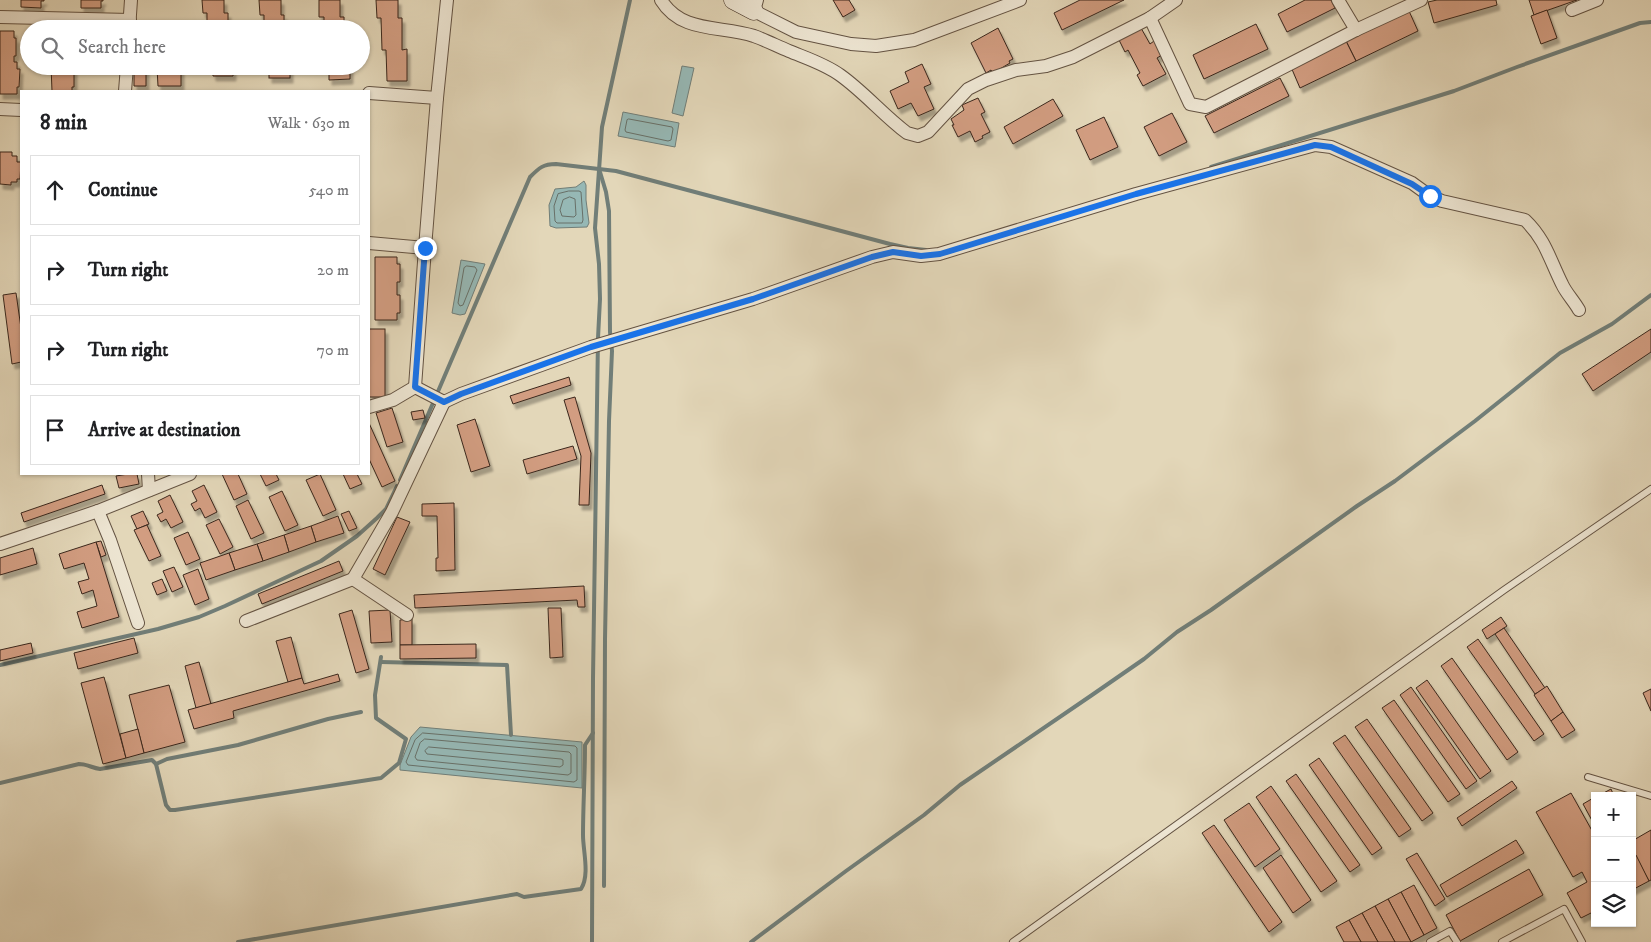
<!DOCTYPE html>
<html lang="en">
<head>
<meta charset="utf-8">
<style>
	:root { --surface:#fff; --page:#f2f2f2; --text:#202124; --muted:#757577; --line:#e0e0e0 }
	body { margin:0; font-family:"IM FELL DW Pica",serif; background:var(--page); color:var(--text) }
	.controls { position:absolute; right:15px; bottom:15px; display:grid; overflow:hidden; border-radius:0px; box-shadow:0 1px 4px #0004 }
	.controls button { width:45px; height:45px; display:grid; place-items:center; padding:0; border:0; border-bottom:1px solid var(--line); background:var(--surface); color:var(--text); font:25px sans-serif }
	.stop { position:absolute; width:15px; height:15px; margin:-11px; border:4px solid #1a73e8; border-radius:50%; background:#fff }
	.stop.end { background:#1a73e8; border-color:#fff; box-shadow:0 1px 5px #0008 }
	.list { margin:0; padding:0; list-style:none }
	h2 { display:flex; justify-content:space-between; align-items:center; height:65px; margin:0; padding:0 20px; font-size:21px }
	h2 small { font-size:16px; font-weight:400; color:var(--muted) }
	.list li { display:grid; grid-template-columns:32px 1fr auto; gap:15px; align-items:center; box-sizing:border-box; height:70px; margin:0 10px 10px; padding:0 10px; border:1px solid var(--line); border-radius:0px }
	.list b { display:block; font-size:19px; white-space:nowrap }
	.list em { font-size:16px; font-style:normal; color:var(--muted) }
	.icon { flex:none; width:28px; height:28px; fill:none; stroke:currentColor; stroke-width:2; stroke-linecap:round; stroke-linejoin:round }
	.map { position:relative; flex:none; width:1651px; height:942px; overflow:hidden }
	.search { position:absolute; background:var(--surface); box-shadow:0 1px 4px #0004; left:20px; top:20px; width:350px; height:55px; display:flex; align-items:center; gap:12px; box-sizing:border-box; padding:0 18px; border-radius:28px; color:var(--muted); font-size:19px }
	.panel { position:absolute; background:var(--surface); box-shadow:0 1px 4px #0004; left:20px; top:90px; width:350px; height:385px; border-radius:0px }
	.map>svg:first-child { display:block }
</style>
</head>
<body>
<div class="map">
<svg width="1651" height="942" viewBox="0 0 1651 942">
	<defs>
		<filter id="shadow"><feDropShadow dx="3" dy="5" stdDeviation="1" flood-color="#0004"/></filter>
	</defs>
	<rect width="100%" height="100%" fill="#e3d7b9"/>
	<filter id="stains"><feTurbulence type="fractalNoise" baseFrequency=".004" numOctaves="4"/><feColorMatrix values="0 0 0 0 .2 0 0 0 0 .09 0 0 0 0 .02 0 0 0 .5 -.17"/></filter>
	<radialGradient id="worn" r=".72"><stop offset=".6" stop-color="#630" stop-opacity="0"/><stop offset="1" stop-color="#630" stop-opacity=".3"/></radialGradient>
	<g fill="#96b8b5" stroke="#717e78">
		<path d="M682,66L694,68L683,116L672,113Z"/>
		<path d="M623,112L679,123L675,147L618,136Z"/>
		<path d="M584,181L586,185V200L589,223L587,227L556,228L550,226L549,205L555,189L576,187Z"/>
		<path d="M461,260L485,264L465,314L460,315L452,313Z"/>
		<path d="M420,727L582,742V788L400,770V765L411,737Z"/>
	</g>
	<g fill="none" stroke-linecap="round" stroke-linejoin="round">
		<g stroke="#687068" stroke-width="1">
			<path d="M629,119L672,127L673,129L671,140L668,141L626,132L625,130L627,120Z"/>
			<path d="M569,191H579L581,192L583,220L582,223H557L555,221L554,206L558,194Z"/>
			<path d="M570,197L575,199L576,215L574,217L562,216L560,210L563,200Z"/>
			<path d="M467,266L475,267L477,270L463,305L460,306L458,303L464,268Z"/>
			<path d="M423,733L575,746L577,748V780L574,782L408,765L406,762L415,740Z"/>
			<path d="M425,739L569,752L571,754V773L568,775L417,760L415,757L420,743Z"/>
			<path d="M429,747L561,759L563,760V765L560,767L427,754L425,751Z"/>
		</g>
		<g stroke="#717e78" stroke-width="4">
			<path d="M1211,167L1454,91L1517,67L1640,23L1651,22"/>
			<path d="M600,172L606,192L609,211L610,332L612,351L609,421L605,639L604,886"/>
			<path d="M400,480L530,177C539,168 543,164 556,164L616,171L890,244L908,248L926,250"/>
			<path d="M381,662L507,665L511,735"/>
			<path d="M0,665L158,629L199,617L225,606L321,561L357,536L377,518L386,509L397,486"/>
			<path d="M156,764L167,759L238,745L328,719L361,712"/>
			<path d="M0,783L79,764C87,764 92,768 100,769L152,760L156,764L166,805L170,810H175L381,778L399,763L406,739L376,718L375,695L381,657"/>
			<path d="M238,942L517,894L524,897L581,889C590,875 583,851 583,835C583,805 585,775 585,745L593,733"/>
			<path d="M592,942L593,678L598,338L600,299L599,264L595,228L602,127L630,0"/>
			<path d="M751,942L846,871L924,815L960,785L1092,695L1144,659L1177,632L1211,610L1357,506L1395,481L1475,421L1560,353L1612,324L1651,295"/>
		</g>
	</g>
	<g fill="#d29d81" stroke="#3a271c" filter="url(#shadow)">
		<path d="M21,0H44V1H41V8L21,7Z"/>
		<path d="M81,0H103V1H101V8H81Z"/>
		<path d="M202,0H224V13H228V29H207V13H203Z"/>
		<path d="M259,0H281V15H284V29H264V15H260Z"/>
		<path d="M319,0H340V17H344V29H324V17H319Z"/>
		<path d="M376,0H398V18H402V50L407,49V81H387L386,50H382L381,18H377Z"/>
		<path d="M833,0H849L855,10L843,17Z"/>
		<path d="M1080,0H1124L1062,30L1054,13Z"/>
		<path d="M1305,0H1331L1335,8L1287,32L1278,14Z"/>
		<path d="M1437,0H1496L1497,5L1434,23L1428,2Z"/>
		<path d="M1529,0H1577L1534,15Z"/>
		<path d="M1547,10L1557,38L1541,44L1531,16Z"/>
		<path d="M1409,11L1418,31L1356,61L1346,41Z"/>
		<path d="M1256,24L1268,49L1204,79L1193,55Z"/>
		<path d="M998,28L1013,59L1009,61L1010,63L993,73L991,70L986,73L971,43Z"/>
		<path d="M1141,28L1150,44L1154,41L1162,55L1157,58L1166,74L1143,86L1137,75L1140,73L1128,50L1125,52L1119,40Z"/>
		<path d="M0,31H14V38H16V56H14V62H17V69H20L19,87H17V94H0Z"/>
		<path d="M1346,41L1356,61L1300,88L1291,67Z"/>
		<path d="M922,64L931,84L924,87L934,109L918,116L911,103L898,109L890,91L909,82L905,72Z"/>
		<path d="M51,66H72V69H74V87H72V91H52Z"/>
		<path d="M134,66H159V67H146V86H134Z"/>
		<path d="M163,66H181V86H158L157,68H163Z"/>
		<path d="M212,66H233V76H213Z"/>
		<rect x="269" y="66" width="21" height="12"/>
		<path d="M329,66H350V79L329,80Z"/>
		<path d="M1280,78L1289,96L1214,133L1205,116Z"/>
		<path d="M978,98L985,112L981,114L990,132L982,136L983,138L975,142L970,131L958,137L952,125H954L951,119L964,110L962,105Z"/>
		<path d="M1053,99L1063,116L1013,144L1004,127Z"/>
		<path d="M1172,113L1187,142L1159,156L1144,127Z"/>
		<path d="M1104,117L1118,147L1090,160L1076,130Z"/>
		<path d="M0,152H12V156H17V162H21L20,179H17V182H11V185L0,184Z"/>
		<path d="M375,257H397V264H400V282H397V295H400V313H397V320H375Z"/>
		<path d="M16,293L21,328V362L12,364L3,295Z"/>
		<rect x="369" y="329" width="16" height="68"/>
		<path d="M1651,329V352L1593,391L1582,374Z"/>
		<path d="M569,377L571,385L513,404L510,396Z"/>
		<path d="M575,397L591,453L589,505H579L581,456L564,400Z"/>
		<path d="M392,408L403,442L387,447L376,413Z"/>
		<path d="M423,410L425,418L413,420L411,412Z"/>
		<path d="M475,419L490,466L471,472L457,425Z"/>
		<path d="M369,423L395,481L382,487L369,459Z"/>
		<path d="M573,446L577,459L527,474L523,460Z"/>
		<path d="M128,474H137L139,484L119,488L116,476Z"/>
		<path d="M222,474H238L247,494L234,500Z"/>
		<path d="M260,474H276L279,480L266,486Z"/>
		<path d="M320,474L336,510L323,516L306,480Z"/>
		<path d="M343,474H357L362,484L350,489Z"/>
		<path d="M102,485L105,494L24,522L21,513Z"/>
		<path d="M204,485L217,512L205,518L200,508L195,511L191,504L197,501L192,491Z"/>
		<path d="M282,491L298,525L285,531L269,497Z"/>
		<path d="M170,495L183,522L171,528L166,519L161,522L157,515L163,512L158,501Z"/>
		<path d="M248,500L264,533L251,539L236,506Z"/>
		<path d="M454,503L455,570L436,571V558H438L437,516H422V504Z"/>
		<path d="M143,511L149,524L137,529L131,516Z"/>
		<path d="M349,511L357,528L349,531L341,514Z"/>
		<path d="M338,516L344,533L316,542L311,526Z"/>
		<path d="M397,517L410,522L385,575L373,569Z"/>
		<path d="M219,519L233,547L220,554L206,525Z"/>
		<path d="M147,525L161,556L149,561L134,530Z"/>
		<path d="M311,526L316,542L289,552L284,535Z"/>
		<path d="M188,532L200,559L186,565L174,538Z"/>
		<path d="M284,535L289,552L263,561L257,544Z"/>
		<path d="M101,541L106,555L101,557L96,542Z"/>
		<path d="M96,542L119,617L82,628L77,612L97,606L93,590L82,594L78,582L89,579L84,563L64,569L59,554Z"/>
		<path d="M257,544L263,561L235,570L229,553Z"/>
		<path d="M33,548L37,564L0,575V558Z"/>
		<path d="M229,553L235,570L206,580L200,563Z"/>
		<path d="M339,561L343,571L262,604L258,594Z"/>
		<path d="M174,567L183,587L172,592L163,571Z"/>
		<path d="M198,569L209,599L195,605L183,575Z"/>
		<path d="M162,579L167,591L157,595L152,583Z"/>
		<path d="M584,586L585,607H578L577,600L415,608L414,595Z"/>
		<path d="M548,608H561L563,657L550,658Z"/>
		<path d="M352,610L369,669L356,673L339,614Z"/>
		<path d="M390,610L392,642L371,643L369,611Z"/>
		<path d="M1501,617L1507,626L1487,639L1482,630Z"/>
		<path d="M412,619V645H400V620Z"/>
		<path d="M1504,628L1545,688L1535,694L1495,634Z"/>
		<path d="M291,637L302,678L288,682L276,641Z"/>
		<path d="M134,638L138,653L78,669L74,653Z"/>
		<path d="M1478,639L1544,734L1534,741L1467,647Z"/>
		<path d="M31,643L33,653L0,661V650Z"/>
		<path d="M476,644V658L400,659V645Z"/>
		<path d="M1452,658L1518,752L1507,760L1441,666Z"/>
		<path d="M199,662L211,704L196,708L185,666Z"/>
		<path d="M338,674L340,681L233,711L234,718L194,729L188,710L302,678L304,684Z"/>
		<path d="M104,677L126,758L103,764L81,683Z"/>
		<path d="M1427,680L1491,771L1480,779L1416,688Z"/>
		<path d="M169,685L185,742L144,753L129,695Z"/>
		<path d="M1547,686L1563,712L1551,721L1534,695Z"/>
		<path d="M1411,687L1477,781L1466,789L1400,695Z"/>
		<path d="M1651,689V711L1643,693Z"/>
		<path d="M1394,700L1460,794L1448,802L1382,708Z"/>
		<path d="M1563,712L1575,730L1562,738L1551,721Z"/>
		<path d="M1367,719L1433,813L1422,821L1355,727Z"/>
		<path d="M138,729L144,753L126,758L120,734Z"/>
		<path d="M1345,735L1411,829L1399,837L1333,743Z"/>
		<path d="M1319,758L1382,848L1372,855L1309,765Z"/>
		<path d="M1296,774L1360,865L1350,872L1286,781Z"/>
		<path d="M1512,781L1517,788L1462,826L1457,818Z"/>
		<path d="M1271,786L1337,881L1321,892L1256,797Z"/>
		<path d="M1611,789L1614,796H1598Z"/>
		<path d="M1571,793L1595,836V911L1581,918L1567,893L1587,882L1582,872L1573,877L1536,812Z"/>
		<path d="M1595,797V826L1583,804Z"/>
		<path d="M1249,803L1280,849L1255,867L1224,820Z"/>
		<path d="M1214,825L1282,922L1269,932L1202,833Z"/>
		<path d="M1651,830V880L1649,881L1632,849V841Z"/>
		<path d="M1516,840L1524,853L1447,897L1440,885Z"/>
		<path d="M1417,853L1445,899L1435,906L1406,859Z"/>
		<path d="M1281,855L1311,900L1293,913L1263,868Z"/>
		<path d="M1636,855L1649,881L1632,890V857Z"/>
		<path d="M1529,869L1543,895L1460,941L1446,915Z"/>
		<path d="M1414,885L1437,928L1424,935L1401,892Z"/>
		<path d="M1401,892L1424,935L1411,942L1388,899Z"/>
		<path d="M1388,899L1411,942H1395L1375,906Z"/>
		<path d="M1375,906L1395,942H1378L1362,913Z"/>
		<path d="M1362,913L1378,942H1361L1349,920Z"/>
		<path d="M1349,920L1361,942H1344L1336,927Z"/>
	</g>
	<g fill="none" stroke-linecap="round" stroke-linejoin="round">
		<defs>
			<g id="lane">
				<path d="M1588,777L1651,796"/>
				<path d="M1013,942L1504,590L1651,489"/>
				<path d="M1430,942L1450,931L1457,942"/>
				<path d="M1502,942L1564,909L1582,942"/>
			</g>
			<g id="street">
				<path d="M661,0C682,34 721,25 754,36C765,40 777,46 789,51C806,58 825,64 840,75C864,92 883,115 907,133L918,136L928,132L968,89L986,80L1016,70L1046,66L1073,57L1150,18L1176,0"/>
				<path d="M757,0L754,11L796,32L851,44L876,46L914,40L1020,0"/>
				<path d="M1338,0L1356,30"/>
				<path d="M1572,10L1597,0"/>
				<path d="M0,17L130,20"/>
				<path d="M1150,18L1190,104L1206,107L1356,30L1421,0"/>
				<path d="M129,29L131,0"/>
				<path d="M125,91L127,66"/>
				<path d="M369,93L437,98"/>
				<path d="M0,109L21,110"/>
				<path d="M369,243L425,248L415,387"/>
				<path d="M425,248L437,98L447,0"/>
				<path d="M444,402L461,394L591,347L753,299L872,257L893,252L921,256L939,254L1136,194L1315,145L1331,147L1412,183L1430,196L1442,201L1525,220C1545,239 1550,260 1562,284C1566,293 1574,301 1579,310"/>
				<path d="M369,407L393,400L415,387"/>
				<path d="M148,474L149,490"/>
				<path d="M98,511L110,540L138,623"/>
				<path d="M0,544L98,511L190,474"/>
				<path d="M407,615L353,579L392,512L444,402L415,387"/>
				<path d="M246,621L353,579"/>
			</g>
			<path id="secondary" d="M733,0L754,11"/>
		</defs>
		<use href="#lane" stroke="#645343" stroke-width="8"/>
		<use href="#street" stroke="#645343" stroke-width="14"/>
		<use href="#secondary" stroke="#3a271c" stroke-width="19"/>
		<use href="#lane" stroke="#ede5d2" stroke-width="6"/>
		<use href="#street" stroke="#ede5d2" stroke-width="12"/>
		<use href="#secondary" stroke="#ede5d2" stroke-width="18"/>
	</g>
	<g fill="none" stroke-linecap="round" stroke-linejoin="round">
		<path stroke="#1a73e8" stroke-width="6" d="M425,248L415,387L444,402L461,394L591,347L753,299L872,257L893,252L921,256L940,254L1136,194L1315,145L1331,147L1412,184L1430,196"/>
	</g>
	<rect width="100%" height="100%" filter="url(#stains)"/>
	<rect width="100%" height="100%" fill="url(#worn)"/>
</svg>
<div class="controls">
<button>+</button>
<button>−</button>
<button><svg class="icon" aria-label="layers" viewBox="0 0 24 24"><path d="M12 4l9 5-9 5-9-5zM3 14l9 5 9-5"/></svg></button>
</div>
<div class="stop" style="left:1430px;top:196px"></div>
<div class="stop end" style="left:425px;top:248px"></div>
<div class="search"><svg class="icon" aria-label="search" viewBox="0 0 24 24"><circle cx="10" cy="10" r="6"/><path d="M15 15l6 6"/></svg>Search here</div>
<section class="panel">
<h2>8 min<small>Walk · 630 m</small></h2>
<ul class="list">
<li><svg class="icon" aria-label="ahead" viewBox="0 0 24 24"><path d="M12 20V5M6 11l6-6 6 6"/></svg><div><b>Continue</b></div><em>540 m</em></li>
<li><svg class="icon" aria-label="right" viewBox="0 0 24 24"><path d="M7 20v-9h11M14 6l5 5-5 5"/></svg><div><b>Turn right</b></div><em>20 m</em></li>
<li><svg class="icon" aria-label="right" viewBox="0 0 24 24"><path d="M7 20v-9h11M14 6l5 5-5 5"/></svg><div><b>Turn right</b></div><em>70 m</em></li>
<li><svg class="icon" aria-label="arrive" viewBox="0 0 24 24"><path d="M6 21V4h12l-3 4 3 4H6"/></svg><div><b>Arrive at destination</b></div></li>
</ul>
</section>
</div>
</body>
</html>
